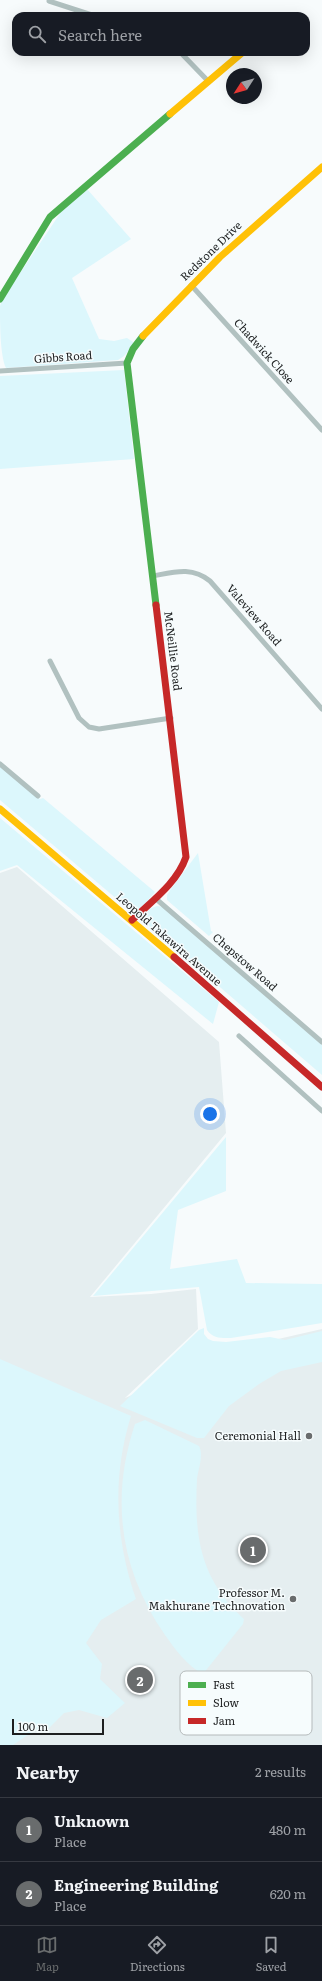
<!DOCTYPE html>
<html lang="en">
<head>
<meta charset="utf-8">
<style>
	:root { --surface:#171b24; --page:#242831; --text:#f1f3f6; --muted:#9ea1a6; --line:#363941; --accent:#696c6d }
	body { margin:0; font-family:Literata,serif; background:var(--page); color:var(--text) }
	.compass { position:absolute; left:226px; top:68px; width:36px; height:36px; border-radius:50%; background:var(--surface); box-shadow:0 4px 16px #0002; rotate:234deg }
	.scale { position:absolute; left:12px; bottom:10px; width:92px; box-sizing:border-box; padding-left:4px; border:2px solid #1d1f20; border-top:0; font-size:11px; line-height:14px; white-space:nowrap; color:#1d1f20; -webkit-text-stroke:3px #f6fcfd; paint-order:stroke }
	.you { position:absolute; left:210px; top:1114px; width:14px; height:14px; margin:-10px; border:3px solid #fff; border-radius:50%; background:#1a73e8; box-shadow:0 0 0 6px #1a73e833 }
	.badge { display:grid; place-items:center; width:26px; height:26px; border-radius:50%; background:var(--accent); color:#fff; font-size:13px; font-weight:700 }
	.pin { position:absolute; translate:-50% -50%; border:2px solid #fff; box-shadow:0 1px 4px #0006 }
	.list { margin:0; padding:0; list-style:none }
	h2 { display:flex; justify-content:space-between; align-items:center; height:52px; margin:0; padding:0 16px; font-size:17px }
	h2 small { font-size:13px; font-weight:400; color:var(--muted) }
	.list li { display:grid; grid-template-columns:26px 1fr auto; gap:12px; align-items:center; box-sizing:border-box; height:64px; padding:0 16px; border-top:1px solid var(--line) }
	.list b { display:block; font-size:15px; white-space:nowrap }
	.list p { margin:0; font-size:13px; white-space:nowrap; color:var(--muted) }
	.list em { font-size:13px; font-style:normal; color:var(--muted) }
	.icon { flex:none; width:22px; height:22px; fill:none; stroke:currentColor; stroke-width:2; stroke-linecap:round; stroke-linejoin:round }
	.map { position:relative; flex:none; width:322px; height:1745px; overflow:hidden }
	.search { position:absolute; background:var(--surface); box-shadow:0 4px 16px #0002; left:12px; right:12px; top:12px; height:44px; display:flex; align-items:center; gap:10px; box-sizing:border-box; padding:0 14px; border-radius:12px; color:var(--muted); font-size:15px }
	.sheet { height:180px; background:var(--surface) }
	nav { display:flex; justify-content:space-around; align-items:center; box-sizing:border-box; height:56px; border-top:1px solid var(--line); background:var(--surface); font-size:11px; color:var(--muted) }
	nav a { display:grid; justify-items:center; gap:2px }
	nav .on { color:var(--accent) }
	.map>svg:first-child { display:block }
</style>
</head>
<body>
<div class="map">
<svg width="322" height="1745" viewBox="0 0 322 1745">
	<rect width="100%" height="100%" fill="#f7fbfc"/>
	<path fill="#e5eef0" d="M17,867L219,1042L226,1133L90,1297L151,1294L196,1289L198,1329L125,1398L247,1346L322,1329V1745H0V873Z"/>
	<g fill="#dcf7fc">
		<path d="M87,189L131,239L72,278L99,339L114,341L127,338L133,342L134,345L124,356L118,360L6,368C0,356 0,321 0,306L2,300L61,212Z"/>
		<path d="M124,370L134,459L0,469V376Z"/>
		<path d="M0,766L40,799L43,798L155,892L139,911H131L0,800Z"/>
		<path d="M0,818L219,1002L213,1024L17,865L0,871Z"/>
		<path d="M198,853L211,931L213,932L209,936L167,900V895L171,889Z"/>
		<path d="M157,906L163,907L322,1045V1075L149,926L144,918L149,909Z"/>
		<path d="M226,1137V1191L178,1210L170,1269L237,1259L246,1283L322,1284V1323L231,1338C222,1338 213,1339 207,1330L199,1287L93,1296Z"/>
		<path d="M204,1328V1334L208,1339L213,1341L226,1342L270,1337L285,1340L322,1331V1362L281,1371L259,1384L229,1406L204,1438H197L120,1406L199,1330Z"/>
		<path d="M0,1359L131,1416C112,1477 115,1538 136,1599L101,1620L86,1643L102,1664L100,1679L125,1703L107,1718L79,1710L64,1713L48,1729L44,1724L13,1745H0Z"/>
		<path d="M145,1420L199,1446C204,1455 198,1470 197,1479C194,1536 200,1579 244,1619L243,1624L203,1674C187,1666 175,1649 165,1635C120,1570 110,1499 135,1424Z"/>
	</g>
	<g fill="none" stroke-linecap="round" stroke-linejoin="round">
		<g stroke="#b1c1c0" stroke-width="5">
			<path d="M49,1L95,16"/>
			<path d="M180,52L209,82"/>
			<path d="M191,285L322,430"/>
			<path d="M0,371L127,363"/>
			<path d="M153,576C174,572 192,566 210,581L322,709"/>
			<path d="M50,661L79,718L89,727L99,729L171,718"/>
			<path d="M0,764L38,796"/>
			<path d="M155,898L322,1042"/>
			<path d="M239,1036L322,1111"/>
		</g>
		<g stroke="#4caf50" stroke-width="7">
			<path d="M0,299L50,217L170,114"/>
			<path d="M143,336L133,349L127,363L156,605"/>
		</g>
		<g stroke="#ffc107" stroke-width="7">
			<path d="M170,114L243,52"/>
			<path d="M143,336L220,257L322,167"/>
			<path d="M0,809L174,957"/>
		</g>
		<g stroke="#c62828" stroke-width="7">
			<path d="M132,920C152,901 177,883 186,857L156,605"/>
			<path d="M174,957L322,1087"/>
		</g>
	</g>
	<g fill="#696c6d" stroke="#f6fcfd" stroke-width="1.5">
		<circle cx="309" cy="1436" r="4"/>
		<circle cx="293" cy="1599" r="4"/>
	</g>
	<g text-anchor="middle" stroke-width="3" stroke-linejoin="round" paint-order="stroke">
		<g font-size="11" fill="#1d1f20" stroke="#f6fcfd">
			<text transform="translate(211 251) rotate(-44)" y="4">Redstone Drive</text>
			<text transform="translate(264 351) rotate(48)" y="4">Chadwick Close</text>
			<text transform="translate(63 357) rotate(-4)" y="4">Gibbs Road</text>
			<text transform="translate(254 615) rotate(49)" y="4">Valeview Road</text>
			<text transform="translate(173 651) rotate(83)" y="4">McNeillie Road</text>
			<text transform="translate(169 939) rotate(41)" y="4">Leopold Takawira Avenue</text>
			<text transform="translate(245 962) rotate(41)" y="4">Chepstow Road</text>
		</g>
		<g font-size="11" fill="#1d1f20" stroke="#f6fcfd" text-anchor="end">
			<text x="301" y="1440">Ceremonial Hall</text>
			<text x="285" y="1597">Professor M.<tspan x="285" dy="13">Makhurane Technovation</tspan></text>
		</g>
	</g>
	<rect x="180" y="1671" width="132" height="64" rx="6" fill="#f6fcfd" stroke="#b5babb" stroke-width="1"/>
	<rect x="188" y="1682" width="18" height="6" fill="#4caf50"/>
	<rect x="188" y="1700" width="18" height="6" fill="#ffc107"/>
	<rect x="188" y="1718" width="18" height="6" fill="#c62828"/>
	<g font-size="11" fill="#1d1f20">
		<text x="213" y="1689">Fast</text>
		<text x="213" y="1707">Slow</text>
		<text x="213" y="1725">Jam</text>
	</g>
</svg>
<svg class="compass" viewBox="-18 -18 36 36"><path d="M0-13l5 13h-10z" fill="#e53935"/><path d="M0 13l5-13h-10z" fill="#9ea1a6"/></svg>
<div class="scale">100 m</div>
<div class="you"></div>
<div class="pin badge" style="left:253px;top:1550px">1</div>
<div class="pin badge" style="left:140px;top:1680px">2</div>
<div class="search"><svg class="icon" aria-label="search" viewBox="0 0 24 24"><circle cx="10" cy="10" r="6"/><path d="M15 15l6 6"/></svg>Search here</div>
</div>
<section class="sheet">
<h2>Nearby<small>2 results</small></h2>
<ul class="list">
<li><span class="badge">1</span><div><b>Unknown</b><p>Place</p></div><em>480 m</em></li>
<li><span class="badge">2</span><div><b>Engineering Building</b><p>Place</p></div><em>620 m</em></li>
</ul>
</section>
<nav>
<a class="on"><svg class="icon" aria-label="map" viewBox="0 0 24 24"><path d="M3 6l6-2 6 2 6-2v14l-6 2-6-2-6 2zM9 4v14M15 6v14"/></svg>Map</a>
<a><svg class="icon" aria-label="directions" viewBox="0 0 24 24"><path d="M12 3l9 9-9 9-9-9zM9 14v-3h6M13 9l2 2-2 2"/></svg>Directions</a>
<a><svg class="icon" aria-label="saved" viewBox="0 0 24 24"><path d="M7 4h10v16l-5-4-5 4z"/></svg>Saved</a>
</nav>
</body>
</html>
